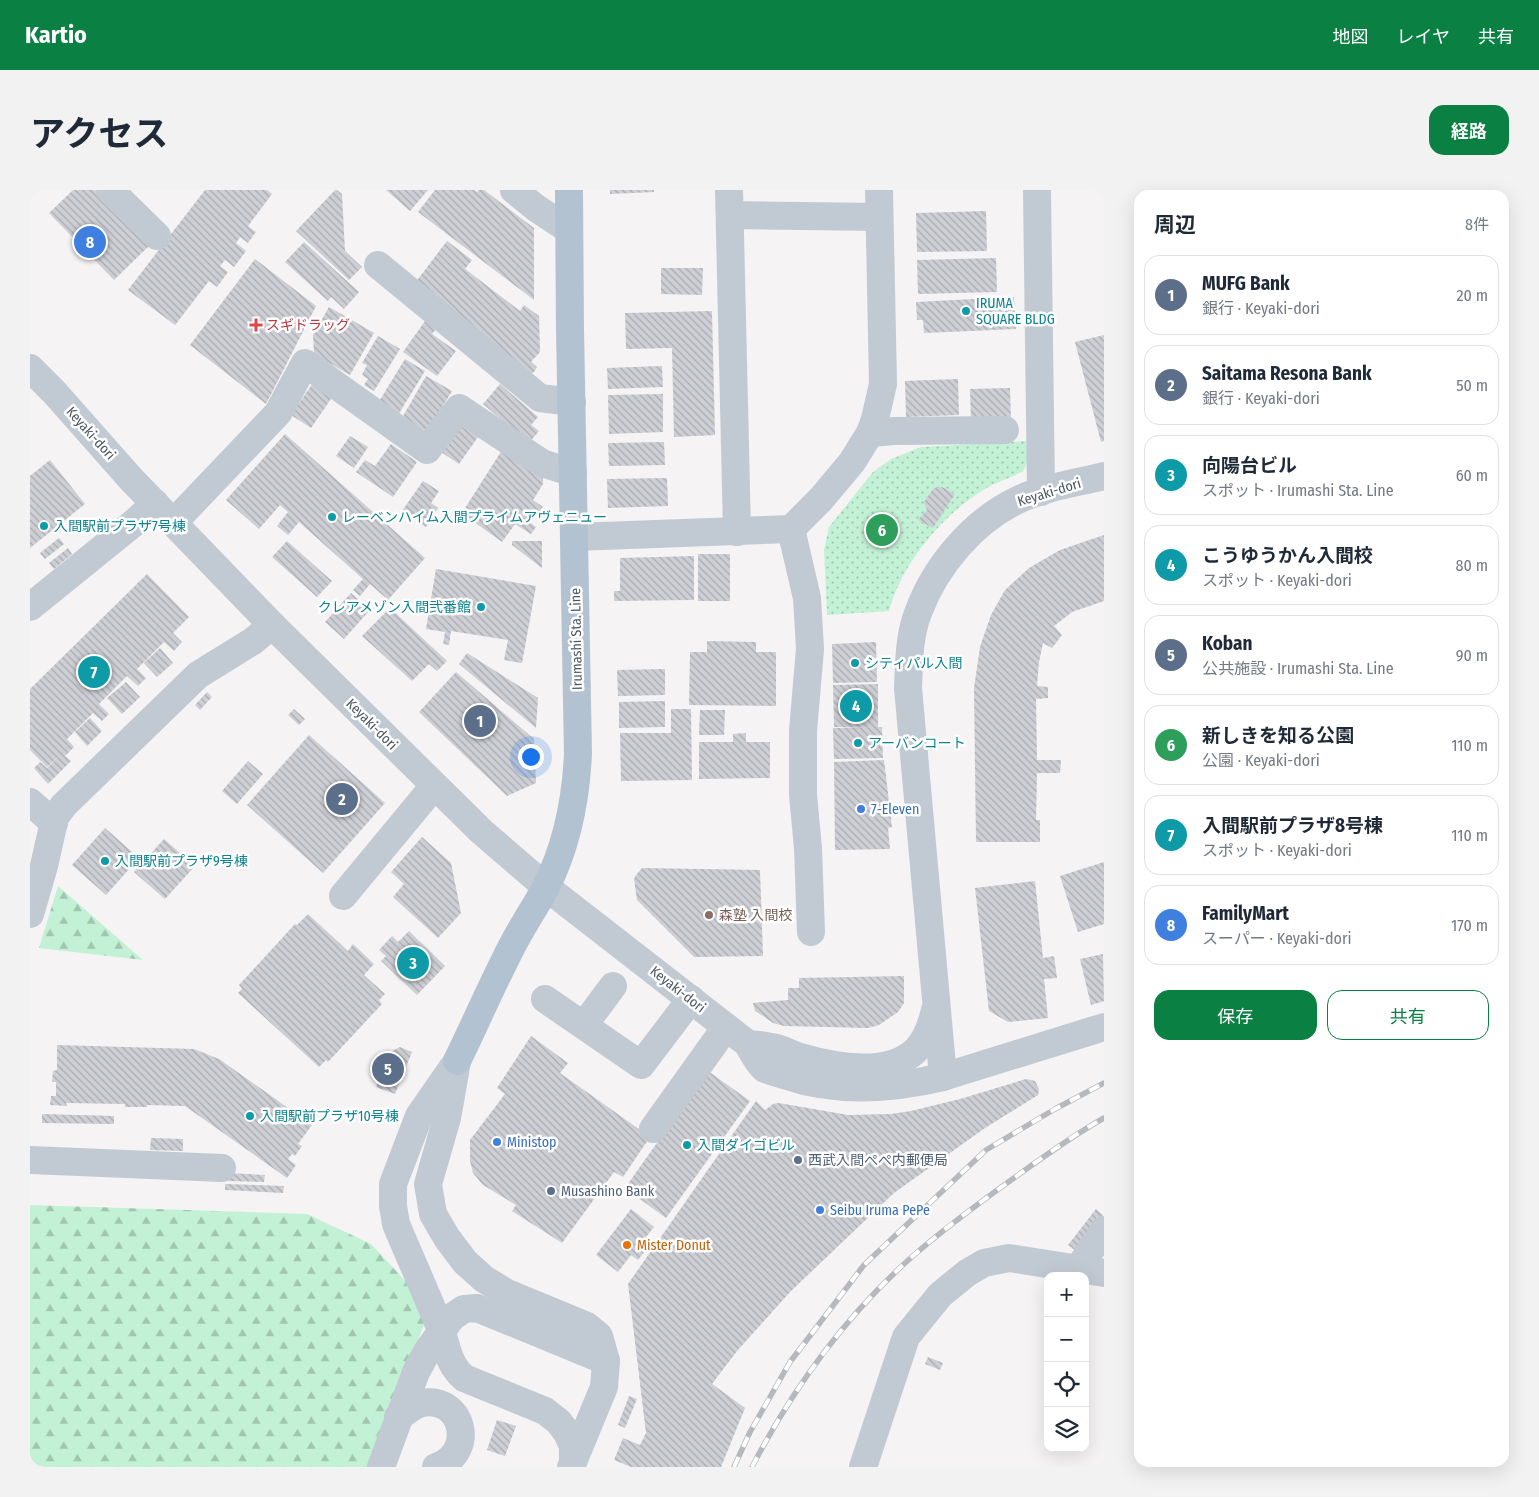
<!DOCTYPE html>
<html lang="ja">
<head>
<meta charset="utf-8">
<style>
	:root { --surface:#fff; --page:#f2f2f3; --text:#1f2937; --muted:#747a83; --line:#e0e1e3; --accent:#0b8043 }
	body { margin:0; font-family:"Fira Sans Condensed","Noto Sans JP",sans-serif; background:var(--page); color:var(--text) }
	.controls { position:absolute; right:15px; bottom:15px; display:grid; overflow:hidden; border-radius:10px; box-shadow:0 5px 20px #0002 }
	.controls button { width:45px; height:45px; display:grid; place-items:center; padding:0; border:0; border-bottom:1px solid var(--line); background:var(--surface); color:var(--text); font:25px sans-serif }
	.you { position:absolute; left:500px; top:566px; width:18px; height:18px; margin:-12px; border:4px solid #fff; border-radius:50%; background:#1a73e8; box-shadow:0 0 0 8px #1a73e833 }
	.badge { display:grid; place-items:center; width:32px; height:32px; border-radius:50%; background:var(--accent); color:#fff; font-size:16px; font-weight:700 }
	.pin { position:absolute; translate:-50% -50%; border:2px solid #fff; box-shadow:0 1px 5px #0006 }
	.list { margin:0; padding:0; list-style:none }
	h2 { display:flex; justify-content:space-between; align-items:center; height:65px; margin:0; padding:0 20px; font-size:21px }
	h2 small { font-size:16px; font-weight:400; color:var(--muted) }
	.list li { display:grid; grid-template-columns:32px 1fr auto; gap:15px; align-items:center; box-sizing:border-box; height:80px; margin:0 10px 10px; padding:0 10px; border:1px solid var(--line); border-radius:15px }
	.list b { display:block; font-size:19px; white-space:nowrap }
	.list p { margin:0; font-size:16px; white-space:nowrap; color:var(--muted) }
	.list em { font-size:16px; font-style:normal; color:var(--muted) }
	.actions { display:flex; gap:10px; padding:15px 20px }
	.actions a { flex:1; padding:11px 0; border:1px solid var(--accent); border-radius:15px; text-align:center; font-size:18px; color:var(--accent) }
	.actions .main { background:var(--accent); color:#fff }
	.icon { flex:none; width:28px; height:28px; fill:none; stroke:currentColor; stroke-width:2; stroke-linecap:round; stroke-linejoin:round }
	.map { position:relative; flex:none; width:1074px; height:1277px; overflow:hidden; border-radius:15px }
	header { display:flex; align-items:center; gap:30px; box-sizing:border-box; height:70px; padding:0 25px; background:var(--accent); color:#fff }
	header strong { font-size:24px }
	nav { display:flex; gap:28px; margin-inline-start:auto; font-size:18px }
	.intro { display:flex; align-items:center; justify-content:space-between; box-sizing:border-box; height:120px; padding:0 30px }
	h1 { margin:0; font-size:35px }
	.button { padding:12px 22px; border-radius:15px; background:var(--accent); color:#fff; font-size:18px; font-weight:700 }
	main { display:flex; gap:30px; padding:0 30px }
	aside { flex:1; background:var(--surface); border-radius:15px; box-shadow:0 5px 20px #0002 }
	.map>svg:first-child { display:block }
</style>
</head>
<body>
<header>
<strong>Kartio</strong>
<nav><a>地図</a><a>レイヤ</a><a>共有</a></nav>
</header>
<div class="intro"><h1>アクセス</h1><a class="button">経路</a></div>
<main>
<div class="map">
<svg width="1074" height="1277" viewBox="0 0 1074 1277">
	<defs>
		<pattern id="grass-dots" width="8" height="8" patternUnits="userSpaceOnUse" patternTransform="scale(1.25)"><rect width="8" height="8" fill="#c3f1d5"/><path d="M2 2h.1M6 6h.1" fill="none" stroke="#a0c6b0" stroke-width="1.8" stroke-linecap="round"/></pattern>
		<pattern id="forest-firs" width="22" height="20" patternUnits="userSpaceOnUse" patternTransform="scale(1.25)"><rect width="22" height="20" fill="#c3f1d5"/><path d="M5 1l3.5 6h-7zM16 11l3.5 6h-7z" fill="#a0c6b0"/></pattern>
		<pattern id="building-back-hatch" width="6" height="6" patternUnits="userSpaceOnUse" patternTransform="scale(1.25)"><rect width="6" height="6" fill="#cdcfd5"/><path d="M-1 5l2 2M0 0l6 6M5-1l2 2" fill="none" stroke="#a8abb0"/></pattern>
	</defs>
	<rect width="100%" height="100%" fill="#f5f3f3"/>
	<path fill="url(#grass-dots)" d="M996,251C997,261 1000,273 993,281C990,284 962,294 955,299C913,324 872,373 859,421L797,425L794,360L799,337L843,282L861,269L891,257Z"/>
	<g fill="url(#forest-firs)">
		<path d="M28,696L113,770L9,758Z"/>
		<path d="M0,1015L277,1024L341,1054L380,1096L395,1132L340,1277H0Z"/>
	</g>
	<g fill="url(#building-back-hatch)">
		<path d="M43,0H65L120,55L84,90L19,23Z"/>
		<path d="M175,0H237L242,4L218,36L226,42L218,53L210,47L206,53L216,61L204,77L195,70L190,76L198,82L187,97L179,91L145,135L98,100Z"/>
		<path d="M305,0H307L312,4L315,61L332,77L319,90L266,41Z"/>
		<path d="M356,0H398L380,21Z"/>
		<path d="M405,0H444L447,2L449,0H454L504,38V110L388,22Z"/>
		<path d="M580,0H624V2L580,4Z"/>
		<path d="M956,21L957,61L887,62L886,23Z"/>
		<path d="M417,51L442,70L435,79L490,121L494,115L509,126L510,162L501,172L507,177L504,182L499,185L385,93Z"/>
		<path d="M274,52L329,102L314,119L301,107L298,111L255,72Z"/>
		<path d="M966,68L967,102L888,104L887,70Z"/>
		<path d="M225,69L286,116L236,214L160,155Z"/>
		<path d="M631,78H673L672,105L631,104Z"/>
		<path d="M984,107L986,139L894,143L893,130H887L886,112Z"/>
		<path d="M299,117L344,143L320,185L287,166L284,162L283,145Z"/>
		<path d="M682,121L685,245L644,247L642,158L596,159L595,123Z"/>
		<path d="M395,131L406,139L402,144L426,161L407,186L373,162Z"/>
		<path d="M1074,145V251L1071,252L1045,152Z"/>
		<path d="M348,146L370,159L344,201L334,195L338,189L332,185L337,175L332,173Z"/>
		<path d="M375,169L395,181L368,225L348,213Z"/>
		<path d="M632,176L633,197L578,199L577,178Z"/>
		<path d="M396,186L422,201L397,242L372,228Z"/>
		<path d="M928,189L929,225L876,227L875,191Z"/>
		<path d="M283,193L303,206L281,238L261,225Z"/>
		<path d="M470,194L508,227L501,235L509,241L499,253L453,214Z"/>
		<path d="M980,198L981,231L941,233L940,199Z"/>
		<path d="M633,204V242L579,244L578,205Z"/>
		<path d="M429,235L448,247L429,274L411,262Z"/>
		<path d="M255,244L395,368L358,410L340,394L330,406L323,400L333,389L269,332L258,345L247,336L258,322L250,315L229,339L196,310Z"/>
		<path d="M320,246L338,257L324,278L306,266Z"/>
		<path d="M634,252L635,275L579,276L578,253Z"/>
		<path d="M361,254L387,272L363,307L326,282L335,270L345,276Z"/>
		<path d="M472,260L513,286V294L503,310L513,317L508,324L502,321L496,330L506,337L501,344L485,334L472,352L432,323Z"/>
		<path d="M20,270L55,314L0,358V286Z"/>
		<path d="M637,288L638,316L578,318L577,289Z"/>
		<path d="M393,291L409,301L401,313L408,318L396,337L372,321Z"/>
		<path d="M912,297L925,304L903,338L888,330L897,320L894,312L898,306L904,298Z"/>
		<path d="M1074,345V411L1042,422L1024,436L1032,445L1022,458L1013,453L1009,472L1007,496L1018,497V508L1006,509L1007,570H1031L1030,583H1007L1006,630H1010V652H946L944,498L950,457L961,425L975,400L999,378L1030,360Z"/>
		<path d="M29,348L34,354L15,369L10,363Z"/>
		<path d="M257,351L302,391L287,407L242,367Z"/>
		<path d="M482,351H512V378L482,355Z"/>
		<path d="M38,358L42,364L24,379L19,373Z"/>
		<rect x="668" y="364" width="32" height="47"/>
		<path d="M664,366V410L584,411V401H590V368Z"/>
		<path d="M406,379L506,396L492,473L474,470L478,450L421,441L419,455L413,454L415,442L396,439Z"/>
		<path d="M117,384L159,427L143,443L152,452L144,461L134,452L107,479L116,488L108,496L97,486L69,514L79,524L72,531L63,523L37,549L44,557L35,566L41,571L18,594L4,578L10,572L17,578L31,564L17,577L0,560V499Z"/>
		<path d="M321,403L340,420L314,449L295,432Z"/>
		<path d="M360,418L417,471L407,481L399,474L382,491L332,446Z"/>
		<path d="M677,451L726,452V462H746V516L659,515L660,462H677Z"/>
		<path d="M846,452L847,492L803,493L802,454Z"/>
		<path d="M130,458L143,473L127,487L114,473Z"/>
		<path d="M437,463L508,508L506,538L429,474Z"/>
		<path d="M635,479V505L588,506L587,480Z"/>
		<path d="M426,482L504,549L506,593L477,606L389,522Z"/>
		<path d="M96,492L110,507L92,524L77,508Z"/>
		<path d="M848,494V537H852L853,568L804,569L803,538L842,537H804L803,495Z"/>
		<path d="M177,502L182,507L170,520L165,515Z"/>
		<path d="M635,511V537L589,538V512Z"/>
		<path d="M264,519L275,529L269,535L258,525Z"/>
		<path d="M641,519H661L662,590L591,591L590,543H641Z"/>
		<path d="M670,520H695L694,545H669Z"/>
		<path d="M60,528L72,541L57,556L45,542Z"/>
		<path d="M716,543V552H740V588L669,589V552H703V544Z"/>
		<path d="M279,545L355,613L293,683L217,615Z"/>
		<path d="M854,570L862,637L858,638L860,659L805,660L804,572Z"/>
		<path d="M218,571L233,584L207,614L192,601Z"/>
		<path d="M75,638L109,668L76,705L42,675Z"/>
		<path d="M392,647L421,673L431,723L408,748L363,707L374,694L361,682Z"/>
		<path d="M134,649L165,676L135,709L104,682Z"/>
		<path d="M1074,672V734L1048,742L1030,686Z"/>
		<path d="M612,678L730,680L733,766L664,767L607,710L604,689L606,685Z"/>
		<path d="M1005,691L1013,768L1024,766L1027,788L1014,789L1018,828L978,832L959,821L945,698Z"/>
		<path d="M278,724L318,761L323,754L344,774L334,785L355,804L349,810L352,814L298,872L296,870L289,877L208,803L212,799L209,795L265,734L267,735Z"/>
		<path d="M379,741L415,776L387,805L351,771L356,766L349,760L362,746L368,752Z"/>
		<path d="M1073,764L1074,811L1061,815L1050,769Z"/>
		<path d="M874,786V813L868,822L849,835L838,838L754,836L743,833L733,826L725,821L723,813L758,810V798H769V788Z"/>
		<path d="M501,846L538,873L530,883L620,947L593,987L584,982L532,1053L482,1021L486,1015L453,995L443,983L440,971V950L475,904L467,898Z"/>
		<path d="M27,855L164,859L189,869L282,935L268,954L272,956L265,966L262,964L258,969L266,975L257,988L155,916L117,915V917H95V914L36,913L37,916L20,915L21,906H26V892H22L23,881L27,880Z"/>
		<path d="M370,857L382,862L365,904L346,897L360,862Z"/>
		<path d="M678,881L720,911L636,1028L595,998Z"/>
		<path d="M996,889L1005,891L1009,899L1008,905L955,938L864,1003L760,1102L707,1161L682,1194L715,1218L691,1277H601L584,1270L593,1248L610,1255L616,1243L598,1094L726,911L735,920L743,914L749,913L818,925L861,924L881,921L930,909Z"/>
		<path d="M12,924L84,926V934L12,933Z"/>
		<path d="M121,948L153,949V961L120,960Z"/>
		<path d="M199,983L235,985L234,992L198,991Z"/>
		<path d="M195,994L254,996L253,1003L195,1000Z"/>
		<path d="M601,1019L624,1037L616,1047L622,1052L608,1070L601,1065L588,1082L566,1065Z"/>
		<path d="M1066,1019L1073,1025L1046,1061L1038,1055Z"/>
		<path d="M898,1167L913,1173L910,1180L895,1174Z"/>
		<path d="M599,1206L607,1209L595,1238L588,1235Z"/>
		<path d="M467,1230L486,1236L475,1266L457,1260Z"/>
	</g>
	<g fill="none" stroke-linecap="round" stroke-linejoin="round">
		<g stroke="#c1cad2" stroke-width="28">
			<path d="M80,0L127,46"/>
			<path d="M484,0L506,18L538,39"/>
			<path d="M699,0L707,342"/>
			<path d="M1007,0L1011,302"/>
			<path d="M701,25L849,27"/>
			<path d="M348,75L510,208L542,212"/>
			<path d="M0,178L25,203L101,289L242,435L452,642L516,697L718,854C722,861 728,874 735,879C742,882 751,884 757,886C807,903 862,899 913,887L878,498C879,473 879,446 888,423C905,376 944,330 990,309C1016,297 1046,293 1074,286"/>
			<path d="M840,243L864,241L975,240"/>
			<path d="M144,332L248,223L275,173L397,260L429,218L512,273L543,283"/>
			<path d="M761,339L777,408L780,459L773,541V605L778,658L781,742"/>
			<path d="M545,347L761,339L791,309L822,272L840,243L845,229L853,194L849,0"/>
			<path d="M0,417L105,332L125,313"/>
			<path d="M0,612L24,633"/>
			<path d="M313,706L404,596"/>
			<path d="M0,724L14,676L25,627L34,615L168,485L223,451L242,435"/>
			<path d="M515,809L611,875L661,809"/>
			<path d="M554,835L583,796"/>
			<path d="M718,854C725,855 733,855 741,857C751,858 760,864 770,867C804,877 861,888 888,858C897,848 902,833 905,820"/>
			<path d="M427,871L417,928L398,994L403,1024L417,1048L435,1072L454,1089L477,1103L557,1136L569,1146L576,1171L574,1197L541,1277"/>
			<path d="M423,877L389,926L363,994V1016L366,1034C381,1070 397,1105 411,1140C418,1159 418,1174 434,1188L515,1221L529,1232L537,1243L543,1256V1272"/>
			<path d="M913,887L1074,837"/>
			<path d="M623,939L696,837"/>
			<path d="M0,970L192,978"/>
			<path d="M1048,1079L1074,1040"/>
			<path d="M368,1227C376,1222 384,1215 392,1213C432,1205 448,1262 406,1277"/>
			<path d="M351,1277L386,1182L398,1160L422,1127L434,1119L447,1118L576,1171"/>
			<path d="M833,1277L876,1147L910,1105L937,1083L954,1073L979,1068L1074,1083"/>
		</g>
		<path stroke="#b3c2d1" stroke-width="28" d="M427,871C445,834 462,795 481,758C491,738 504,719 515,699C537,656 546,611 548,563L540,139L539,0"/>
		<defs>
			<g id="rail">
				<path d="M704,1277L720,1242L760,1172L834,1075L956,960L1025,919L1074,893"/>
				<path d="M722,1277C763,1198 817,1124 884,1065C914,1039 945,1016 977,993C1009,970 1040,947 1074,928"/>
			</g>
		</defs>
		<use href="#rail" stroke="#b5b8bd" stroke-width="5.5"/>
		<use href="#rail" stroke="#fff" stroke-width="4" stroke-dasharray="11" stroke-linecap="butt"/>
	</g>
	<g fill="#0f9aa8" stroke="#fff" stroke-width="2">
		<circle cx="936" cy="121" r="5"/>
		<circle cx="302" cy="327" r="5"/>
		<circle cx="14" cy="336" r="5"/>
		<circle cx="451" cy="417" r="5"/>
		<circle cx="825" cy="473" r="5"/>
		<circle cx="828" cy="553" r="5"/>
		<circle cx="75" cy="671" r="5"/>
		<circle cx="220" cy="926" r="5"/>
		<circle cx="657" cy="955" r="5"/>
	</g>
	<path fill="#e0444e" stroke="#fff" stroke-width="2" d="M223.5 127.5h5v5h5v5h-5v5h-5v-5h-5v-5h5z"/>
	<g fill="#3f7fe0" stroke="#fff" stroke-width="2">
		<circle cx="831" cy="619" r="5"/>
		<circle cx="467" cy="952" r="5"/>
		<circle cx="790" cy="1020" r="5"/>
	</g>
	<circle fill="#8d6e63" stroke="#fff" stroke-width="2" cx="679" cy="725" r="5"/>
	<g fill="#5c6f8a" stroke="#fff" stroke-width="2">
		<circle cx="768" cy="970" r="5"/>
		<circle cx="521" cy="1001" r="5"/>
	</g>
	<circle fill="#e8710a" stroke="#fff" stroke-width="2" cx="597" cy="1055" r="5"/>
	<g text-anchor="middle" stroke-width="5" stroke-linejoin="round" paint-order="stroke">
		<g font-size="14" fill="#0d838f" stroke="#fff" text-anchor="start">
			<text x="946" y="118">IRUMA<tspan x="946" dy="16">SQUARE BLDG</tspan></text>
			<text x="312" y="332">レーベンハイム入間プライムアヴェニュー</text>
			<text x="24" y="341">入間駅前プラザ7号棟</text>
			<text x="441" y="422" text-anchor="end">クレアメゾン入間弐番館</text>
			<text x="835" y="478">シティパル入間</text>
			<text x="838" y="558">アーバンコート</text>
			<text x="85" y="676">入間駅前プラザ9号棟</text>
			<text x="230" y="931">入間駅前プラザ10号棟</text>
			<text x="667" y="960">入間ダイゴビル</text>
		</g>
		<g font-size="14" fill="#be3a42" stroke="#fff" text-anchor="start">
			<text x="236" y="140">スギドラッグ</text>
		</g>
		<g font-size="14" fill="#4a5661" stroke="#fff">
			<text transform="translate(61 243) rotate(48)" y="5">Keyaki-dori</text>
			<text transform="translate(1019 302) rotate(-17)" y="5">Keyaki-dori</text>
			<text transform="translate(546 449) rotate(-91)" y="5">Irumashi Sta. Line</text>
			<text transform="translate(342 534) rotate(45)" y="5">Keyaki-dori</text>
			<text transform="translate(648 799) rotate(38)" y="5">Keyaki-dori</text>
		</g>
		<g font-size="14" fill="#366cbe" stroke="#fff" text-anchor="start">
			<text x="841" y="624">7-Eleven</text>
			<text x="477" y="957">Ministop</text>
			<text x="800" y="1025">Seibu Iruma PePe</text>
		</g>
		<g font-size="14" fill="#785e54" stroke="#fff" text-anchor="start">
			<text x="689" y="730">森塾 入間校</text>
		</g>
		<g font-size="14" fill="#4e5e75" stroke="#fff" text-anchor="start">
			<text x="778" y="975">西武入間ぺぺ内郵便局</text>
			<text x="531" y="1006">Musashino Bank</text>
		</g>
		<g font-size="14" fill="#c56008" stroke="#fff" text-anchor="start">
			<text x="607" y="1060">Mister Donut</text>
		</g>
	</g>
</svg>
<div class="controls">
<button>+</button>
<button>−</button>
<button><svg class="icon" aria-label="locate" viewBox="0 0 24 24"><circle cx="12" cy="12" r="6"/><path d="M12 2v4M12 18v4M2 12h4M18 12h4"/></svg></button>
<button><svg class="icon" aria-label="layers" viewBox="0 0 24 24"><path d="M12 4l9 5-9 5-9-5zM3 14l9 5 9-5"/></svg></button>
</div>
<div class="you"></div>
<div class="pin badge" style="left:450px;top:531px;background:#5c6f8a">1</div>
<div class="pin badge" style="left:312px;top:609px;background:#5c6f8a">2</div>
<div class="pin badge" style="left:383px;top:773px;background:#0f9aa8">3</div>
<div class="pin badge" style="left:826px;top:516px;background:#0f9aa8">4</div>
<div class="pin badge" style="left:358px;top:879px;background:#5c6f8a">5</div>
<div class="pin badge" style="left:852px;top:340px;background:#2e9e5b">6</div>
<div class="pin badge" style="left:64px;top:482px;background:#0f9aa8">7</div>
<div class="pin badge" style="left:60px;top:52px;background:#3f7fe0">8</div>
</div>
<aside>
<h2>周辺<small>8件</small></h2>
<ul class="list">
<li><span class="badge" style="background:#5c6f8a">1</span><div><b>MUFG Bank</b><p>銀行 · Keyaki-dori</p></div><em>20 m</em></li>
<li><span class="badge" style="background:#5c6f8a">2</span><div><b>Saitama Resona Bank</b><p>銀行 · Keyaki-dori</p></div><em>50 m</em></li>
<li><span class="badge" style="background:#0f9aa8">3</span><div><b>向陽台ビル</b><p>スポット · Irumashi Sta. Line</p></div><em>60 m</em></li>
<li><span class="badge" style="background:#0f9aa8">4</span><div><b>こうゆうかん入間校</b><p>スポット · Keyaki-dori</p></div><em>80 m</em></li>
<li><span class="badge" style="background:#5c6f8a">5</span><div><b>Koban</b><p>公共施設 · Irumashi Sta. Line</p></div><em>90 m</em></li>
<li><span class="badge" style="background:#2e9e5b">6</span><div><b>新しきを知る公園</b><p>公園 · Keyaki-dori</p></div><em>110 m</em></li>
<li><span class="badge" style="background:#0f9aa8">7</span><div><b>入間駅前プラザ8号棟</b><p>スポット · Keyaki-dori</p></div><em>110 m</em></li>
<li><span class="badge" style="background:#3f7fe0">8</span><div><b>FamilyMart</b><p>スーパー · Keyaki-dori</p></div><em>170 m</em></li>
</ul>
<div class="actions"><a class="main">保存</a><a>共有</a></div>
</aside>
</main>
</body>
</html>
